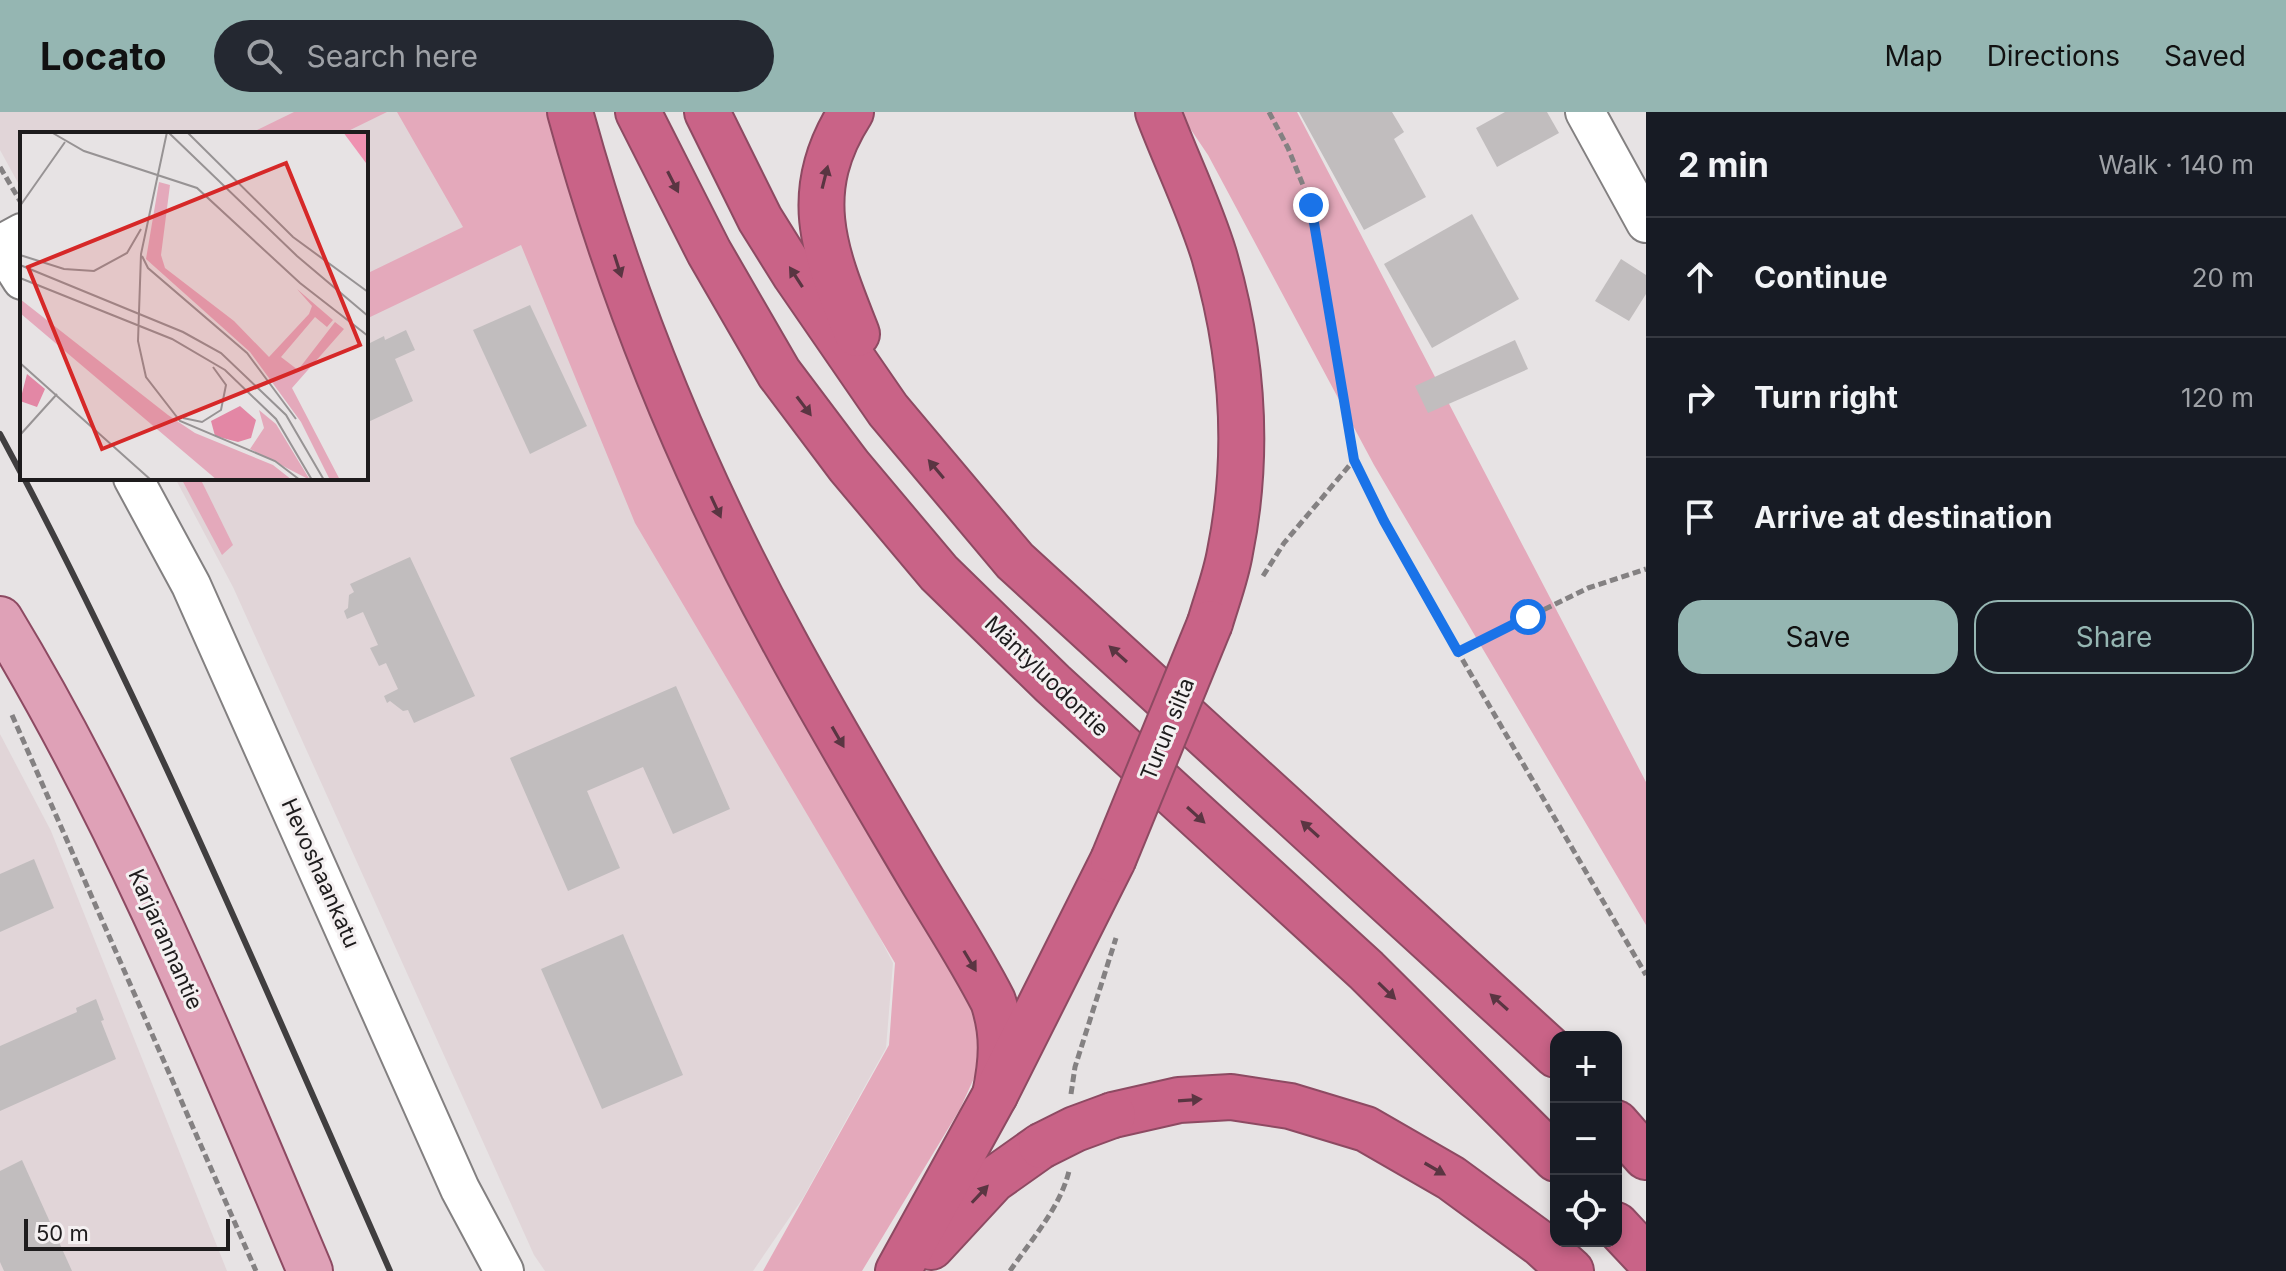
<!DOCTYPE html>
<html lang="en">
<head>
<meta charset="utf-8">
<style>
	:root { --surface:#171b24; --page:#242831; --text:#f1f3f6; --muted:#9ea1a6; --line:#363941; --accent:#95b6b2 }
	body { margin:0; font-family:Inter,sans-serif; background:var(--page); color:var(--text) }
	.controls { position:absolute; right:24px; bottom:24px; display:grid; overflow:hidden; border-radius:16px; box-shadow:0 4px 12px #0003 }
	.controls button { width:72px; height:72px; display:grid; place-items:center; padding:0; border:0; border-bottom:2px solid var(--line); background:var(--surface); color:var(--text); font:40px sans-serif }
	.scale { position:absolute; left:24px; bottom:20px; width:206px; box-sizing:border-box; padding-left:8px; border:4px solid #1e1c1d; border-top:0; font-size:22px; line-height:28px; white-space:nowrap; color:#1e1c1d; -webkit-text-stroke:6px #f4f0f1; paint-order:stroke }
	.stop { position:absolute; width:24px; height:24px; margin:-18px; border:6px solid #1a73e8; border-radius:50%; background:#fff }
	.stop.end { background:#1a73e8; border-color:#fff; box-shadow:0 2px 8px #0008 }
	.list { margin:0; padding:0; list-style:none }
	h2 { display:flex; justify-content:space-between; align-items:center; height:104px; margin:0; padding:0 32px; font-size:34px }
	h2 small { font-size:26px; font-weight:400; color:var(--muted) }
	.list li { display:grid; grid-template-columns:52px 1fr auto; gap:24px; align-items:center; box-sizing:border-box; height:120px; padding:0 32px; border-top:2px solid var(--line) }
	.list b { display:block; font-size:30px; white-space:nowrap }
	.list em { font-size:26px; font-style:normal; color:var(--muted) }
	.actions { display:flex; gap:16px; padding:24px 32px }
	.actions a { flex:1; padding:18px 0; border:2px solid var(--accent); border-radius:24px; text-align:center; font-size:28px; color:var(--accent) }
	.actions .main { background:var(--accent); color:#111 }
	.icon { flex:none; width:44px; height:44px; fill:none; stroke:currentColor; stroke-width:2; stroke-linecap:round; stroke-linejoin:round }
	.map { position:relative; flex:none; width:1646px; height:1159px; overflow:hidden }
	header { display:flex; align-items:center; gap:48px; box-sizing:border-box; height:112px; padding:0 40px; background:var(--accent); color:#111 }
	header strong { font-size:38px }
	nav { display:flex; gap:44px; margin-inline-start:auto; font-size:28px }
	.search { width:560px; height:72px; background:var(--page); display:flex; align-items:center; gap:20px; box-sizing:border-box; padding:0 28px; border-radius:44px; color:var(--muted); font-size:30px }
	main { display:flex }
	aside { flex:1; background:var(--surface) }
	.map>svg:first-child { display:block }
</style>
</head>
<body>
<header>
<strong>Locato</strong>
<div class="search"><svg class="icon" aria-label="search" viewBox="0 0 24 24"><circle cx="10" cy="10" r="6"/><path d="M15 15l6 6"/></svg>Search here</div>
<nav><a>Map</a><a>Directions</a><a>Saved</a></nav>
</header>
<main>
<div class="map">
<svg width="1646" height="1159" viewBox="0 0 1646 1159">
	<rect width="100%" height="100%" fill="#e7e3e4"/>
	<g fill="#e1d5d8">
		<path d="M0,0H509L855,778L893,851L886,936L803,1086L753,1159H545L534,1143L233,475L175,366H366V22H22V78L0,38Z"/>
		<path d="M0,622L51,719L227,1159H0Z"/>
	</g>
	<g fill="#e4a9bb">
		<path d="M294,0H387L342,22H249Z"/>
		<path d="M397,0H552L976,896L984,944L960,997L862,1159H763L889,933L895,851L635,411L521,133L366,207V162L463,115Z"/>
		<path d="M1179,0H1297L1646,670V813L1374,353L1208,43Z"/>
		<path d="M181,366H200L233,433L222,443Z"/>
	</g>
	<g fill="#c1bdbe">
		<path d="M1299,0H1392L1404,20L1394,27L1426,85L1364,118Z"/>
		<path d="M1505,0H1547L1559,21L1497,55L1476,16Z"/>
		<path d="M1472,102L1519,187L1432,236L1384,152Z"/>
		<path d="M1621,147L1646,163V182L1629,209L1595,189Z"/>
		<path d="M530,193L587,314L530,342L473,218Z"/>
		<path d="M406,218L415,238L395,247L413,289L366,311V233L384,224L385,228Z"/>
		<path d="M1515,228L1528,257L1428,301L1415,274Z"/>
		<path d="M410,445L475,584L414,611L408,598L403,599L390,589L387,591L384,584L398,577L386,551L379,554L370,536L378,533L363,500L347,507L344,499L348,496L349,483L354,480L350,472Z"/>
		<path d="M676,574L730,697L673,722L643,655L587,679L620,756L568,779L510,646Z"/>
		<path d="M34,747L54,796L0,820V762Z"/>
		<path d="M623,822L683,963L602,997L541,857Z"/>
		<path d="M96,887L104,908L101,909L116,947L0,999V934L77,900L76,896Z"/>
		<path d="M22,1048L72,1159H4L0,1150V1059Z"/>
	</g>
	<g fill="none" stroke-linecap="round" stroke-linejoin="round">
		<defs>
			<g id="minor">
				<path d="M1585,0L1646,111"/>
				<path d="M22,121L0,133L22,168"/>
				<path d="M133,366L191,473L460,1077L504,1159"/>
			</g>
			<path id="major" d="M0,507C125,713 216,937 310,1159"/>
			<g id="highway">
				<path d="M570,0C620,183 692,360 783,527C825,605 871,682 916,758C942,802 970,844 993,889C1004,922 1002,949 995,983"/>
				<path d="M638,0L709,140L779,261L849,354L939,461L1053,572L1366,858L1556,1047"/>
				<path d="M707,0L760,107L795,163L888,298L1015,449L1556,943"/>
				<path d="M851,0C799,81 825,141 857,222"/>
				<path d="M1158,0C1176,48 1199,94 1214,143C1242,239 1250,341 1230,440C1226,464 1217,487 1210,511"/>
				<path d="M1113,1003L1179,988L1231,985L1290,994L1366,1017L1451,1066L1541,1132L1571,1159"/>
				<path d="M1616,1011L1646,1045"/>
				<path d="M1616,1113L1646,1145"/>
				<path d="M931,1135L993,1068L1041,1034"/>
				<path d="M898,1159L995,983L1113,748"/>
			</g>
		</defs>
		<use href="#minor" stroke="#838081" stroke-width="42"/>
		<use href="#major" stroke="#8d4a62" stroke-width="48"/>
		<use href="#highway" stroke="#8d4a62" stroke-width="48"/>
		<g stroke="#848182" stroke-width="5" stroke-dasharray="8 4" stroke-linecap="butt">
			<path d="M1269,0L1288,36L1311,93L1354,348L1384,409L1458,540L1646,863"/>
			<path d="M0,55L20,89"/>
			<path d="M1263,464L1284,431L1354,348"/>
			<path d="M1458,540L1588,476L1646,457"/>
			<path d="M12,603L256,1159"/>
			<path d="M1071,982L1075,955L1116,826"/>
			<path d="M1010,1159C1031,1128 1060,1096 1069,1059"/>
		</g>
		<use href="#minor" stroke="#fff" stroke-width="38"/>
		<use href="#major" stroke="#dfa1b7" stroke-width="44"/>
		<use href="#highway" stroke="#c96387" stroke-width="44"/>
		<g stroke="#403e3f" stroke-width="6">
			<path d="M0,322L22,363"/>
			<path d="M24,366C159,624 272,892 390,1159"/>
		</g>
		<defs>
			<g id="highway-bridge">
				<path d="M1113,748L1210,511"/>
				<path d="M1041,1034L1075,1017L1113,1003"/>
			</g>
		</defs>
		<use href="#highway-bridge" stroke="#8d4a62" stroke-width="48" stroke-linecap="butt"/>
		<use href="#highway-bridge" stroke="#c96387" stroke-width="44"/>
	</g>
	<defs><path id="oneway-solid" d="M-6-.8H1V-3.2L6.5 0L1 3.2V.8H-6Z" transform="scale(2)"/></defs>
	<g fill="#5a3542">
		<use href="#oneway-solid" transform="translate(825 65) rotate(-76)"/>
		<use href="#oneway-solid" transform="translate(673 70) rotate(63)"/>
		<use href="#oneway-solid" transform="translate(618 154) rotate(72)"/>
		<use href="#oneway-solid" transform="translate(796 165) rotate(-123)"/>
		<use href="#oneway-solid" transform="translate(804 294) rotate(53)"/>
		<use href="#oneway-solid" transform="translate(936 357) rotate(-130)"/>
		<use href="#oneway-solid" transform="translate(716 395) rotate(65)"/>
		<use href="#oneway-solid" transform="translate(1118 542) rotate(-138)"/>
		<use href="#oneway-solid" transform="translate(838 625) rotate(60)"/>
		<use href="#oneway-solid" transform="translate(1196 703) rotate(42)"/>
		<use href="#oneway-solid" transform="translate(1310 717) rotate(-138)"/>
		<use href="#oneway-solid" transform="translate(970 849) rotate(59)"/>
		<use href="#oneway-solid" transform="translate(1387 879) rotate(44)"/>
		<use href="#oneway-solid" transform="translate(1499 890) rotate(-138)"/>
		<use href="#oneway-solid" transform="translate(1190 988) rotate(-4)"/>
		<use href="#oneway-solid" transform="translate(1435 1057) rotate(30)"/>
		<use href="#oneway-solid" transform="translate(980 1082) rotate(-47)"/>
	</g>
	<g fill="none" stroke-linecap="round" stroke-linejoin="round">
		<path stroke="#1a73e8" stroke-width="10" d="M1311,93L1354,348L1384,409L1458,540L1528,505"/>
	</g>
	<g text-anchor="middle" stroke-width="6" stroke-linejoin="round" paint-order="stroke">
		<g font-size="22" fill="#1e1c1d" stroke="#f4f0f1">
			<text transform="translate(1047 564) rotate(44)" y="8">Mäntyluodontie</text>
			<text transform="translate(1167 617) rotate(-68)" y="8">Turun silta</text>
			<text transform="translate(321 761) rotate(66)" y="8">Hevoshaankatu</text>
			<text transform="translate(166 827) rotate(66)" y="8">Karjarannantie</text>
		</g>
	</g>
	<g transform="translate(20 20)">
		<rect width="348" height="348" fill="#e7e3e4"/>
		<path d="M139,50L150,53L141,123L145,136L214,189L249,225L289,182L292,174L277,157L313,188L307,195L295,185L261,225L278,238L315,190L324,197L272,256L320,348H310L281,290L230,220L126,127ZM0,167L148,283L175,301L253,333L272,348H197L0,181ZM239,278L256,292L290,348L230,317L244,296Z" fill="#e4a9bb"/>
		<path d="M7,242L25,257L17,275L0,269ZM220,274L236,288L231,306L218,310L195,304L191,289Z" fill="#e387a5"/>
		<path d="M323,0H348V33L346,31Z" fill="#ef92b1"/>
		<path fill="none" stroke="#979394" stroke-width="2" d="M31,0L64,19L177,56L280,151L348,204M147,0L121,122L118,209L126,245L160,289L255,329L280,348M148,0L277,124L348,184M167,0L273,105L348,160M0,74L45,10M0,123L44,137L74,139L107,121L121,97M122,124L128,136L227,221L276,287M0,133L163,200L201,221L266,283L304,348M0,146L152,207L205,238L256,287L292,348M0,231L131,348M163,286L182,290L201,278L206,253L193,235M0,303L37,262"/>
		<path fill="#d62828" fill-opacity="0.15" stroke="#d62828" stroke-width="4" d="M266,31L340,213L82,317L8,135Z"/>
		<rect width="348" height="348" fill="none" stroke="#1e1c1d" stroke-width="4"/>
	</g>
</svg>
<div class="controls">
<button>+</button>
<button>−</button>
<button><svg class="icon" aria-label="locate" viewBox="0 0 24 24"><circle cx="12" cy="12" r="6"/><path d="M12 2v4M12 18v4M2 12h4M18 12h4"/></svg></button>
</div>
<div class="scale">50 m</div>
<div class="stop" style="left:1528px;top:505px"></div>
<div class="stop end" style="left:1311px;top:93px"></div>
</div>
<aside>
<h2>2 min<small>Walk · 140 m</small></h2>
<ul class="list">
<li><svg class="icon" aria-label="ahead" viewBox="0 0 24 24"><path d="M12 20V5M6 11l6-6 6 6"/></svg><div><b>Continue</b></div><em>20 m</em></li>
<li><svg class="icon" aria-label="right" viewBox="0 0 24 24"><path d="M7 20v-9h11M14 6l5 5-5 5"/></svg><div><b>Turn right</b></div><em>120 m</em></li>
<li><svg class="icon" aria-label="arrive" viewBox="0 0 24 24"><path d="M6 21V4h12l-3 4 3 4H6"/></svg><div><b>Arrive at destination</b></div></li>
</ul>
<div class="actions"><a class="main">Save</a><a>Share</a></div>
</aside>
</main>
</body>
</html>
